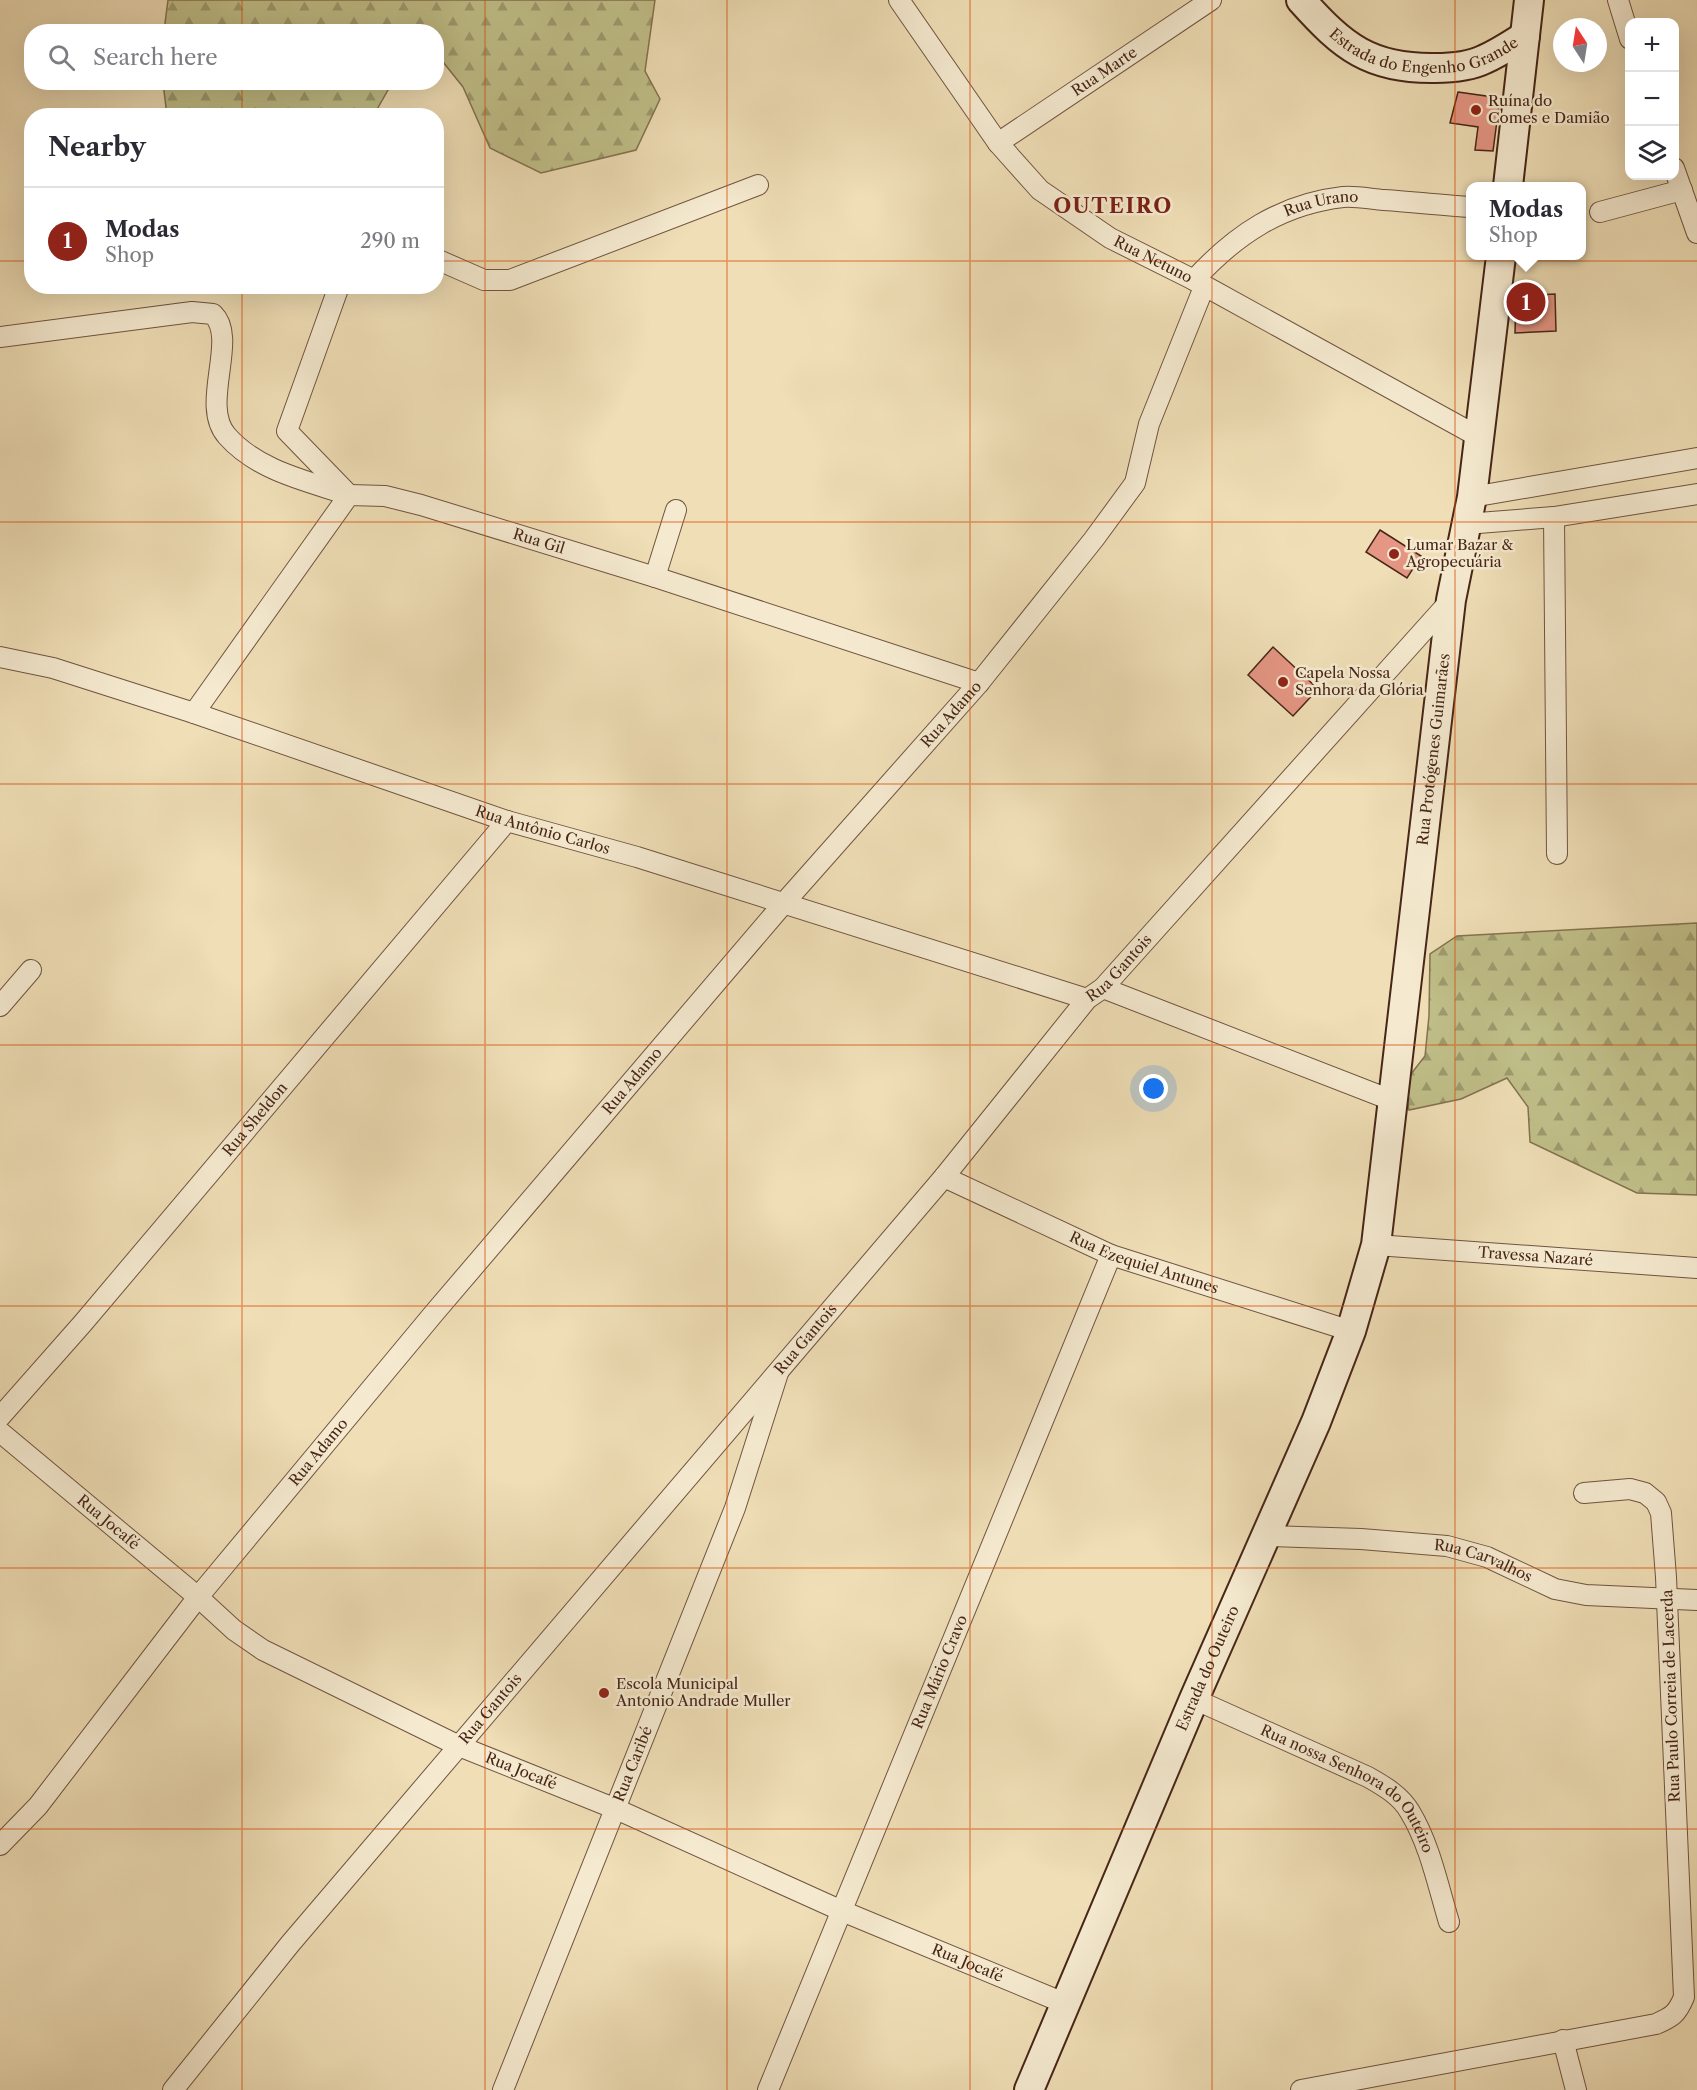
<!DOCTYPE html>
<html lang="en">
<head>
<meta charset="utf-8">
<style>
	:root { --surface:#fff; --page:#f2f2f3; --text:#2b2b33; --muted:#7c7c81; --line:#e1e1e2; --accent:#8f2418 }
	body { margin:0; font-family:"Libre Caslon Text",serif; background:var(--page); color:var(--text) }
	.controls { position:absolute; right:18px; top:18px; display:grid; overflow:hidden; border-radius:12px; box-shadow:0 6px 24px #0002 }
	.controls button { width:54px; height:54px; display:grid; place-items:center; padding:0; border:0; border-bottom:2px solid var(--line); background:var(--surface); color:var(--text); font:30px sans-serif }
	.compass { position:absolute; left:1553px; top:18px; width:54px; height:54px; border-radius:50%; background:var(--surface); box-shadow:0 6px 24px #0002; rotate:348deg }
	.you { position:absolute; left:1154px; top:1089px; width:21px; height:21px; margin:-15px; border:4px solid #fff; border-radius:50%; background:#1a73e8; box-shadow:0 0 0 9px #1a73e833 }
	.badge { display:grid; place-items:center; width:39px; height:39px; border-radius:50%; background:var(--accent); color:#fff; font-size:20px; font-weight:700 }
	.pin { position:absolute; translate:-50% -50%; border:3px solid #fff; box-shadow:0 2px 6px #0006 }
	.popup { position:absolute; left:1466px; top:182px; width:120px; height:78px; box-sizing:border-box; display:grid; place-content:center; border-radius:12px; background:var(--surface); filter:drop-shadow(0 2px 4px #0005); font-size:20px; white-space:nowrap; color:var(--muted) }
	.popup b { font-size:22px; color:var(--text) }
	.popup::after { content:''; position:absolute; left:50%; top:100%; margin-left:-12px; border:12px solid transparent; border-top-color:var(--surface) }
	.list { margin:0; padding:0; list-style:none }
	h2 { display:flex; justify-content:space-between; align-items:center; height:78px; margin:0; padding:0 24px; font-size:26px }
	h2 small { font-size:20px; font-weight:400; color:var(--muted) }
	.list li { display:grid; grid-template-columns:39px 1fr auto; gap:18px; align-items:center; box-sizing:border-box; height:108px; padding:0 24px; border-top:2px solid var(--line) }
	.list b { display:block; font-size:22px; white-space:nowrap }
	.list p { margin:0; font-size:20px; white-space:nowrap; color:var(--muted) }
	.list em { font-size:20px; font-style:normal; color:var(--muted) }
	.icon { flex:none; width:33px; height:33px; fill:none; stroke:currentColor; stroke-width:2; stroke-linecap:round; stroke-linejoin:round }
	.map { position:relative; flex:none; width:1697px; height:2090px; overflow:hidden }
	.search { position:absolute; background:var(--surface); box-shadow:0 6px 24px #0002; left:24px; top:24px; width:420px; height:66px; display:flex; align-items:center; gap:15px; box-sizing:border-box; padding:0 21px; border-radius:24px; color:var(--muted); font-size:22px }
	.panel { position:absolute; background:var(--surface); box-shadow:0 6px 24px #0002; left:24px; top:108px; width:420px; height:186px; border-radius:24px }
	.map>svg:first-child { display:block }
</style>
</head>
<body>
<div class="map">
<svg width="1697" height="2090" viewBox="0 0 1697 2090">
	<defs>
		<pattern id="forest-firs" width="22" height="20" patternUnits="userSpaceOnUse" patternTransform="scale(1.5)"><rect width="22" height="20" fill="#c0bf89"/><path d="M5 1l3.5 6h-7zM16 11l3.5 6h-7z" fill="#9e9b6f"/></pattern>
	</defs>
	<rect width="100%" height="100%" fill="#efdeb6"/>
	<filter id="stains"><feTurbulence type="fractalNoise" baseFrequency=".00333" numOctaves="4"/><feColorMatrix values="0 0 0 0 .2 0 0 0 0 .09 0 0 0 0 .02 0 0 0 .5 -.17"/></filter>
	<radialGradient id="worn" r=".72"><stop offset=".6" stop-color="#630" stop-opacity="0"/><stop offset="1" stop-color="#630" stop-opacity=".3"/></radialGradient>
	<g fill="url(#forest-firs)" stroke="#847250" stroke-width="1.5">
		<path d="M168,0H655L645,71L660,99L636,150L541,173L490,148L463,87L443,62L437,60L436,32L164,31Z"/>
		<path d="M163,83V82L392,83L376,111L369,116L167,115Z"/>
		<path d="M1697,923V1195L1637,1193L1530,1142L1528,1107L1507,1078L1461,1099L1409,1110L1404,1083L1425,1056L1429,1016L1430,954L1457,936Z"/>
	</g>
	<g fill="#e59684" stroke="#472618" stroke-width="1.5">
		<path d="M1458,92L1500,98L1493,151L1475,150L1478,127L1450,123Z"/>
		<path d="M1555,294L1556,331L1515,333L1516,296Z"/>
		<path d="M1380,530L1421,556L1407,578L1366,552Z"/>
		<path d="M1273,647L1318,689L1293,716L1248,675Z"/>
	</g>
	<g fill="none" stroke-linecap="round" stroke-linejoin="round">
		<defs>
			<g id="street">
				<path id="s1" d="M899,0L998,143L1040,190L1110,238L1194,280L1479,437"/>
				<path d="M1618,0L1630,39"/>
				<path id="s2" d="M998,143L1211,0"/>
				<path d="M1674,168L1697,233"/>
				<path d="M1600,212L1682,190"/>
				<path d="M436,259L484,280H510L758,185"/>
				<path id="s3" d="M1194,280C1235,235 1281,204 1343,197C1356,196 1371,199 1384,200C1413,202 1442,205 1470,207"/>
				<path d="M339,286L287,431L347,493"/>
				<path d="M0,337L192,312L213,314C239,339 199,405 227,436C258,471 307,481 349,495"/>
				<path d="M1472,497L1697,458"/>
				<path d="M1554,517L1557,854"/>
				<path d="M1466,524L1554,517L1697,494"/>
				<path d="M655,577L676,510"/>
				<path id="s4" d="M0,657L53,668L194,713L507,821L637,857L1087,999"/>
				<path id="s5" d="M194,713L349,495L385,496L421,505L655,577L979,683"/>
				<path d="M1103,988L1391,1100"/>
				<path d="M0,1006L31,970"/>
				<path id="s6" d="M944,1177L1111,1255L1351,1331"/>
				<path id="s7" d="M1376,1245L1697,1268"/>
				<path id="s8" d="M0,1417L83,1323L507,821"/>
				<path id="s9" d="M0,1432L198,1597L234,1630L263,1650L459,1746L616,1809L842,1911L1064,2003"/>
				<path id="s10" d="M1267,1536L1361,1539L1447,1546L1487,1557L1555,1589L1586,1595L1697,1600"/>
				<path id="s11" d="M1194,1699L1368,1777C1384,1786 1401,1796 1410,1812C1430,1845 1438,1886 1449,1922"/>
				<path id="s12" d="M0,1845L38,1806L198,1597L435,1312L784,903L979,683L1094,539L1135,483L1149,424L1204,287"/>
				<path d="M1563,2040L1576,2090"/>
				<path id="s13" d="M173,2090L290,1944L944,1177L1087,999L1103,988L1451,600"/>
				<path id="s14" d="M503,2090L735,1508L778,1373"/>
				<path id="s15" d="M768,2090L1111,1255"/>
				<path d="M1301,2090L1656,2024C1672,2017 1677,2014 1684,1997L1666,1577L1661,1513L1656,1502L1645,1493L1630,1489L1584,1493"/>
			</g>
			<g id="secondary">
				<path id="s16" d="M1301,0C1343,47 1370,69 1435,68C1450,68 1471,66 1485,59C1499,53 1512,44 1525,36"/>
				<path d="M1508,186L1529,0"/>
				<path id="s17" d="M1029,2090L1194,1699L1316,1422L1351,1331L1376,1245L1451,600L1472,497L1501,256"/>
			</g>
		</defs>
		<use href="#street" stroke="#715440" stroke-width="22"/>
		<use href="#secondary" stroke="#472618" stroke-width="32"/>
		<use href="#street" stroke="#f5ead0" stroke-width="20"/>
		<use href="#secondary" stroke="#f5ead0" stroke-width="28"/>
	</g>
	<path fill="none" stroke="#d8540d" stroke-width="1.5" stroke-opacity="0.55" d="M242,0V32M485,0V2090M727,0V2090M970,0V2090M1212,0V2090M1455,0V2090M242,82V116M0,261H32M436,261H1697M242,286V2090M0,522H1697M0,784H1697M0,1045H1697M0,1306H1697M0,1568H1697M0,1829H1697"/>
	<g fill="#8f2418" stroke="#f5ead0" stroke-width="2">
		<circle cx="1476" cy="110" r="6"/>
		<circle cx="1394" cy="554" r="6"/>
		<circle cx="1283" cy="682" r="6"/>
		<circle cx="604" cy="1693" r="6"/>
	</g>
	<g text-anchor="middle" stroke-width="5" stroke-linejoin="round" paint-order="stroke">
		<g font-size="15" fill="#472618" stroke="#f5ead0">
			<text dy="5" stroke="none"><textPath href="#s16" startOffset="144">Estrada do Engenho Grande</textPath></text>
			<text dy="5" stroke="none"><textPath href="#s2" startOffset="128">Rua Marte</textPath></text>
			<text dy="5" stroke="none"><textPath href="#s3" startOffset="152">Rua Urano</textPath></text>
			<text dy="5" stroke="none"><textPath href="#s1" startOffset="370">Rua Netuno</textPath></text>
			<text dy="5" stroke="none"><textPath href="#s5" startOffset="464">Rua Gil</textPath></text>
			<text dy="5" stroke="none"><textPath href="#s12" startOffset="1478">Rua Adamo</textPath></text>
			<text dy="5" stroke="none"><textPath href="#s17" startOffset="1413">Rua Protógenes Guimarães</textPath></text>
			<text dy="5" stroke="none"><textPath href="#s4" startOffset="570">Rua Antônio Carlos</textPath></text>
			<text dy="5" stroke="none"><textPath href="#s13" startOffset="1468">Rua Gantois</textPath></text>
			<text dy="5" stroke="none"><textPath href="#s12" startOffset="992">Rua Adamo</textPath></text>
			<text dy="5" stroke="none"><textPath href="#s8" startOffset="392">Rua Sheldon</textPath></text>
			<text dy="5" stroke="none"><textPath href="#s7" startOffset="160">Travessa Nazaré</textPath></text>
			<text dy="5" stroke="none"><textPath href="#s6" startOffset="218">Rua Ezequiel Antunes</textPath></text>
			<text dy="5" stroke="none"><textPath href="#s13" startOffset="982">Rua Gantois</textPath></text>
			<text dy="5" stroke="none"><textPath href="#s12" startOffset="506">Rua Adamo</textPath></text>
			<text dy="5" stroke="none"><textPath href="#s9" startOffset="141">Rua Jocafé</textPath></text>
			<text dy="5" stroke="none"><textPath href="#s10" startOffset="219">Rua Carvalhos</textPath></text>
			<text dy="5" stroke="none"><textPath href="#s17" startOffset="458">Estrada do Outeiro</textPath></text>
			<text dy="5" stroke="none"><textPath href="#s15" startOffset="452">Rua Mário Cravo</textPath></text>
			<text transform="translate(1671 1696) rotate(-92)" y="5">Rua Paulo Correia de Lacerda</text>
			<text dy="5" stroke="none"><textPath href="#s13" startOffset="496">Rua Gantois</textPath></text>
			<text dy="5" stroke="none"><textPath href="#s14" startOffset="351">Rua Caribé</textPath></text>
			<text dy="5" stroke="none"><textPath href="#s9" startOffset="627">Rua Jocafé</textPath></text>
			<text dy="5" stroke="none"><textPath href="#s11" startOffset="182">Rua nossa Senhora do Outeiro</textPath></text>
			<text dy="5" stroke="none"><textPath href="#s9" startOffset="1113">Rua Jocafé</textPath></text>
		</g>
		<g font-size="15" fill="#472618" stroke="#f5ead0" text-anchor="start">
			<text x="1488" y="106">Ruína do<tspan x="1488" dy="17">Comes e Damião</tspan></text>
			<text x="1406" y="550">Lumar Bazar &amp;<tspan x="1406" dy="17">Agropecuária</tspan></text>
			<text x="1295" y="678">Capela Nossa<tspan x="1295" dy="17">Senhora da Glória</tspan></text>
			<text x="616" y="1689">Escola Municipal<tspan x="616" dy="17">Antonio Andrade Muller</tspan></text>
		</g>
		<g font-size="21" font-weight="bold" letter-spacing="1.5" fill="#7a1f14" stroke="#f5ead0">
			<text x="1113" y="213">OUTEIRO</text>
		</g>
	</g>
	<rect width="100%" height="100%" filter="url(#stains)"/>
	<rect width="100%" height="100%" fill="url(#worn)"/>
</svg>
<div class="controls">
<button>+</button>
<button>−</button>
<button><svg class="icon" aria-label="layers" viewBox="0 0 24 24"><path d="M12 4l9 5-9 5-9-5zM3 14l9 5 9-5"/></svg></button>
</div>
<svg class="compass" viewBox="-18 -18 36 36"><path d="M0-13l5 13h-10z" fill="#e53935"/><path d="M0 13l5-13h-10z" fill="#7c7c81"/></svg>
<div class="you"></div>
<div class="pin badge" style="left:1526px;top:302px">1</div>
<div class="popup"><b>Modas</b>Shop</div>
<div class="search"><svg class="icon" aria-label="search" viewBox="0 0 24 24"><circle cx="10" cy="10" r="6"/><path d="M15 15l6 6"/></svg>Search here</div>
<section class="panel">
<h2>Nearby<small></small></h2>
<ul class="list">
<li><span class="badge">1</span><div><b>Modas</b><p>Shop</p></div><em>290 m</em></li>
</ul>
</section>
</div>
</body>
</html>
